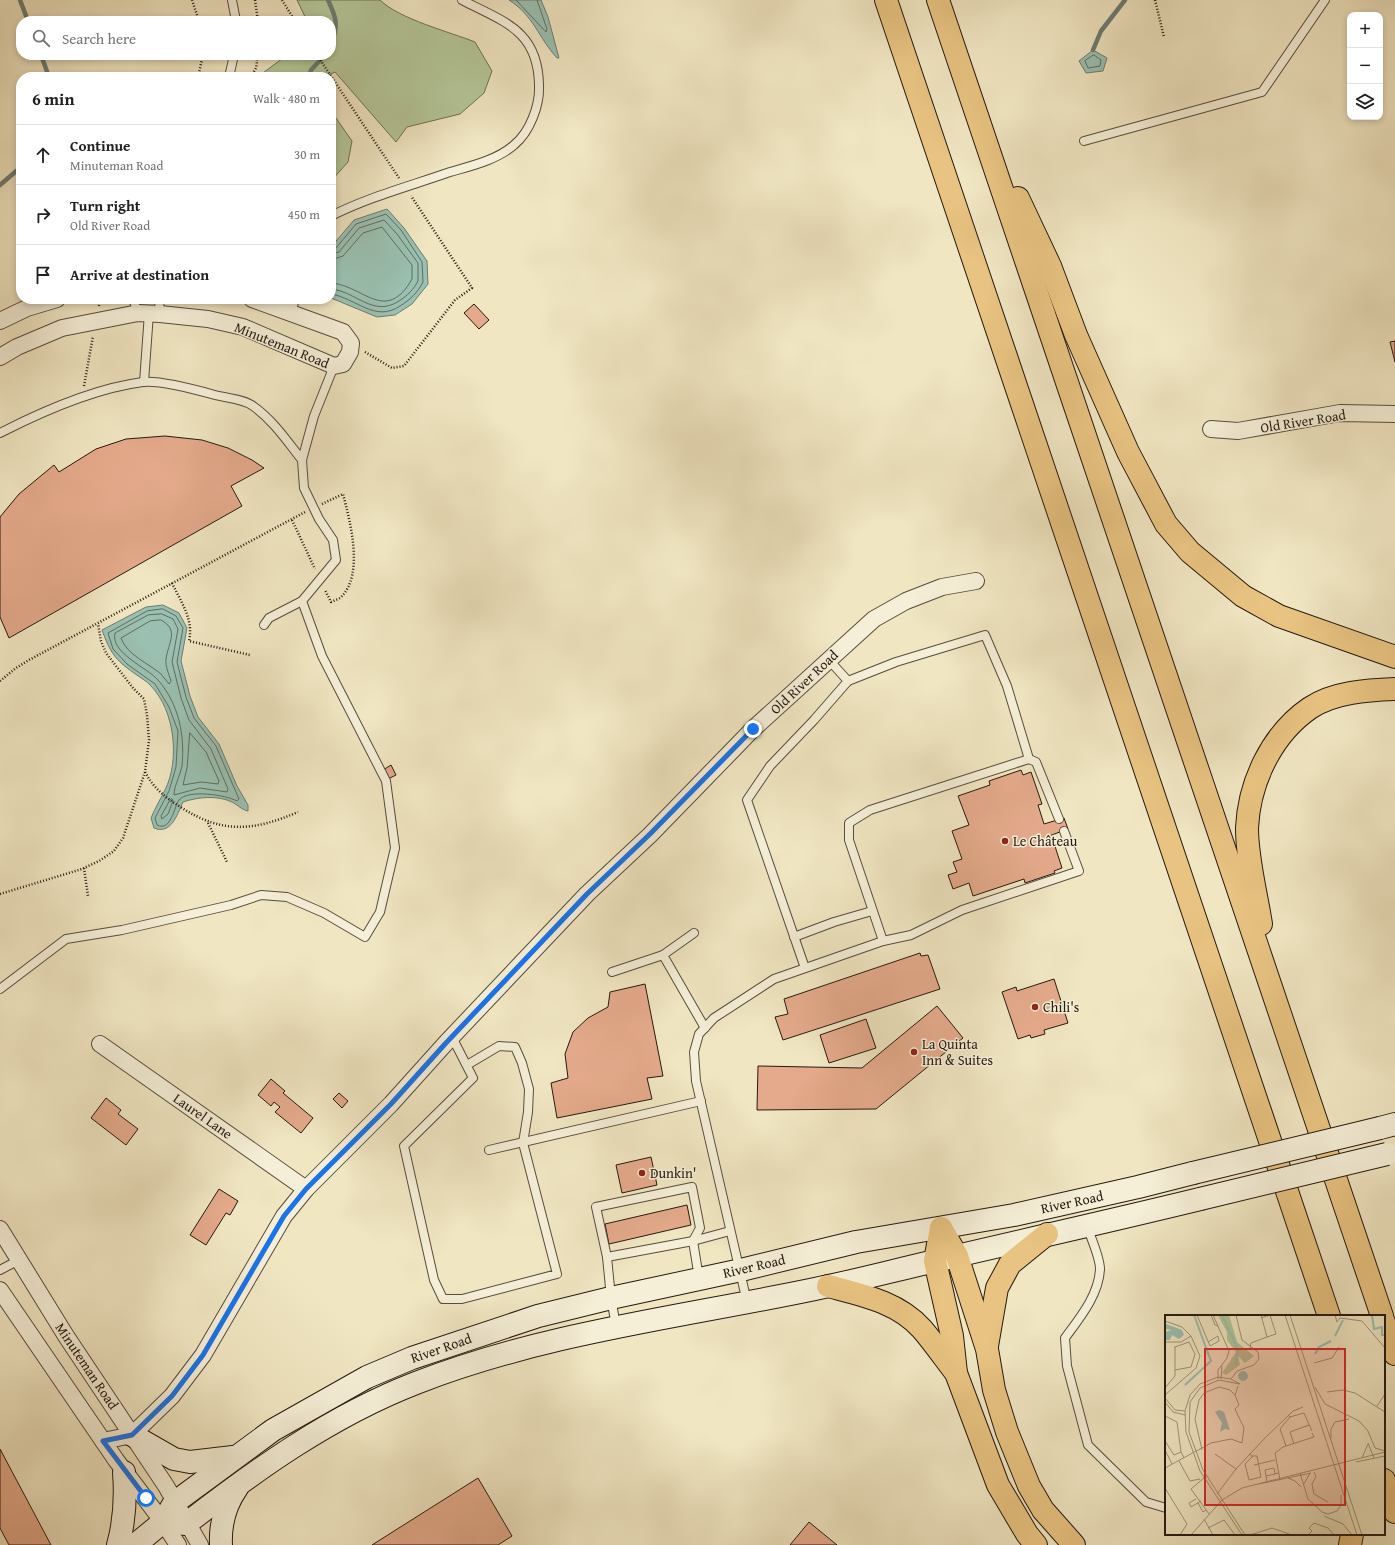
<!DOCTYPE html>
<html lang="en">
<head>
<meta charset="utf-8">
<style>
	:root { --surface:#fff; --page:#f6f6f6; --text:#202124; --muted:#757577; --line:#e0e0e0 }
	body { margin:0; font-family:"Gentium Book Plus",serif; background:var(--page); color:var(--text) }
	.controls { position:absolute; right:12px; top:12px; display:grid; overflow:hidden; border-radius:8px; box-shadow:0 2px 6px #0003 }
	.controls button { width:36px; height:36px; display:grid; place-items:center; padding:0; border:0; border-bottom:1px solid var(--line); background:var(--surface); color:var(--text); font:20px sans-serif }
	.stop { position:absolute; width:12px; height:12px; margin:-9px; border:3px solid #1a73e8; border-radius:50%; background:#fff }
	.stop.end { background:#1a73e8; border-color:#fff; box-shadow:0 1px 4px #0008 }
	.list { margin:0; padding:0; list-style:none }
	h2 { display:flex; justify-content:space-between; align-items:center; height:52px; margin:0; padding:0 16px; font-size:17px }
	h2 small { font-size:13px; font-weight:400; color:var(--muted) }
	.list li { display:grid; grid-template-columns:26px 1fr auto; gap:12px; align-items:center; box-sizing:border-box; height:60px; padding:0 16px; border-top:1px solid var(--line) }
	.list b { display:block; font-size:15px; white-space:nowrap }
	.list p { margin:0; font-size:13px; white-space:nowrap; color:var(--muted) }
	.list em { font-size:13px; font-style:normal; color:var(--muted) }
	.icon { flex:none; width:22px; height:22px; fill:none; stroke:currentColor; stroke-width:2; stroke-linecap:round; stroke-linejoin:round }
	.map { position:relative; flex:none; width:1395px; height:1545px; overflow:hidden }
	.search { position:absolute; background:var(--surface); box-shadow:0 2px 6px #0003; left:16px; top:16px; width:320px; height:44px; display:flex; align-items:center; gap:10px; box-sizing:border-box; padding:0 14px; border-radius:16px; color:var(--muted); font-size:15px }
	.panel { position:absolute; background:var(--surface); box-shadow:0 2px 6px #0003; left:16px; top:72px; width:320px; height:232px; border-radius:16px }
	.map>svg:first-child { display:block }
</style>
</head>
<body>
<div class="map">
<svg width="1395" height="1545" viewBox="0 0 1395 1545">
	<rect width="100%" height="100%" fill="#f0e6c2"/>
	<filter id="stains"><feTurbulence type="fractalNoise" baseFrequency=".005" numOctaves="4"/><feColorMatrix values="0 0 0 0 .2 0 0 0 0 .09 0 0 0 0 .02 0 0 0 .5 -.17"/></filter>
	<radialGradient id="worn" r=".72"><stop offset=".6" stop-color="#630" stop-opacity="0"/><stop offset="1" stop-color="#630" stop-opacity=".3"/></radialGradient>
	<g fill="#b4c698" stroke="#6d7054">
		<path d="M297,0H380C399,19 450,32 475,42L492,71L484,93L460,114L407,127L396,142L335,72L324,77H261L263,73L287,55H331V21H307Z"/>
		<path d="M331,111L352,141L348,162L331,181Z"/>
	</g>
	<g fill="#9ac0b1" stroke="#6c7d71">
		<path d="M509,0H541L548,17L559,58H557C538,37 534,16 509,0Z"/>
		<path d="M1093,50L1107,58L1103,71L1086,73L1079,61Z"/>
		<path d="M387,209L404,228L427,261L428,284L412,304L395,315L377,317L331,298V247L354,220Z"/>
		<path d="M163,605L179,613L187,628L181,661L190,696L198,717L219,744L237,786L248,805V811C242,810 238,805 232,802C217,795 198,797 183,802C177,815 171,835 154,828L151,818C155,808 160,800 165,790C180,760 175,711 151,686C147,681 139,677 134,673C115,660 110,652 102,630L146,607Z"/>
	</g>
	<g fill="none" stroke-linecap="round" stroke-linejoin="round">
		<g stroke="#606c60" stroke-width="1">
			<path d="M516,0L546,32L547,29L537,0"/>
			<path d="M1094,55L1101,60L1100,66L1088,68L1085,61Z"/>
			<path d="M331,249L336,248L356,224L386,214L401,230L422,262L423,282C418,292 410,300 400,306C375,323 356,298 331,294"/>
			<path d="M331,254L339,252L359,228L384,220L397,234L418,263V281C414,289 407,296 399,301C373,318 356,291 331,289"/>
			<path d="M331,260L343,256L363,233L382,227L412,265V279C386,325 363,285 331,283"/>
			<path d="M163,609L176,616L183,628L177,662L186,697L194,718L216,746L239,799L237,801C226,795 188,789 179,800C174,807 171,832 157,825L155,818L169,791L176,767L178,731L169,707L155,684L127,664L113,649L108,633L147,611Z"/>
			<path d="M162,614L173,619L178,629L172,662L181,698L189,720L211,749L228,789L227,792L200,788L174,795C174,786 180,776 182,766C185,736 179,704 158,680C148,668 110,653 115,633L148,615Z"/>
			<path d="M161,620C180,630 168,643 166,659C165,666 169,674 171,681L169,684C166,681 164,677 161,674C148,663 127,655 121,638L150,621Z"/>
			<path d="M190,733L206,752L219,781L218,784L201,782L183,785L187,768Z"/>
			<path d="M172,799L173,801L168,814L162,819L161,816L170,800Z"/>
		</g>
		<g stroke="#6c7d71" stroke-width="4.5">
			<path d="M20,0L28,21"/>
			<path d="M328,0C336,17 339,25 331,43"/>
			<path d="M1093,50L1101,31L1125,0"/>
			<path d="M41,55L49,77"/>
			<path d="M309,77L311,70L325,55"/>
			<path d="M0,185L21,167"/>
		</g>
	</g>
	<g fill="#e4aa8b" stroke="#261910">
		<path d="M474,304L489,320L479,329L464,313Z"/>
		<path d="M1395,341V362L1390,342Z"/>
		<path d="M165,436L202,440L228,448L252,460L264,468L231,486L242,506L9,638L0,617V517L19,494L54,465L59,472L96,449L126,439Z"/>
		<path d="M391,765L396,775L388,779L383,770Z"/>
		<path d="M1021,770L1023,775L1031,772L1042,804L1038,805L1044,824L1064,818L1068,829L1049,836L1050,838L1052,837L1062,868L1054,871L1055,873L1025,883L1024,879L973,896L969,883L953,889L948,875L957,872L953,862L962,859L952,831L969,825L958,796L990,785L989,781Z"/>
		<path d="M920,953L921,956L928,955L940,989L783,1040L775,1017L788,1014L784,999Z"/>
		<path d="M1054,979L1068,1023L1044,1030L1045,1034L1031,1038L1030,1035L1018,1039L1002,992L1016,987L1017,991Z"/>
		<path d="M645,984L663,1076L647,1078L652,1099L557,1118L551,1083L568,1078L565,1054L573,1032L588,1018L608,1007L610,992Z"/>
		<path d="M937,1006L963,1038L876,1109L757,1110L758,1066L862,1068Z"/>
		<path d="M866,1019L876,1048L829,1063L820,1035Z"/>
		<path d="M271,1079L285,1091L283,1093L313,1118L301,1133L275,1112L280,1107L274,1102L271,1106L258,1095Z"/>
		<path d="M339,1093L348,1101L342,1108L333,1099Z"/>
		<path d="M106,1098L121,1110L118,1114L138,1129L126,1145L91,1118Z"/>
		<path d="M651,1157L657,1185L622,1193L616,1165Z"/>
		<path d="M219,1189L238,1201L230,1215L226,1213L206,1245L190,1235Z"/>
		<path d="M687,1205L691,1225L609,1244L605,1224Z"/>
		<path d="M0,1449L51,1545H9L0,1528Z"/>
		<path d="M478,1478L512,1536L498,1545H372Z"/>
		<path d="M809,1522L837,1545H790Z"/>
	</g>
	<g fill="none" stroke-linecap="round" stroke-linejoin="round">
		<defs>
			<g id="lane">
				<path d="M232,0L236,21"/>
				<path d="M229,77L234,55"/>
				<path d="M1084,141L1262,92L1325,0"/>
				<path d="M331,216C369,197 410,186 450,172C471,166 497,160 514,145C530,132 540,105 539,85C538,30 504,22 462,0"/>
				<path d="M133,299L138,313"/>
				<path d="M159,299L160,314"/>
				<path d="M291,313L295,299"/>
				<path d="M144,382L149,313"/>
				<path d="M0,433C43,411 95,388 143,382C161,380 197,390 215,395C226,398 244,399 253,406C273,420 287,441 302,460"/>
				<path d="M264,625L269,618L302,601"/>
				<path d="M848,681L896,662L985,635L1007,686L1029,759"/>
				<path d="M694,933L663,955L705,1028"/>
				<path d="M794,937L834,922L872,911"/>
				<path d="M883,941L849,840V823L870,810L1029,759L1036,762L1059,819"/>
				<path d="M805,968L747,800L770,766L814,720L848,681L829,660"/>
				<path d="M612,972L663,955"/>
				<path d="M0,989L66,939L122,930L231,905L261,895L287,897L324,913L365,937L380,912L395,848L386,781L322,656L302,601L336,560L333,540L319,519L304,488L302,460L314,416L334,366"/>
				<path d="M452,1037L473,1078L404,1146L434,1280L443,1299H462L557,1274L523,1143L528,1112L529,1089L522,1063L515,1047L499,1046L467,1065"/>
				<path d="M489,1150L701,1101"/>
				<path d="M1087,1227C1091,1237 1100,1258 1100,1269C1099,1295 1079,1319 1065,1338L1067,1366L1088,1445L1146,1502L1166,1508"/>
				<path d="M607,1257L596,1207L692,1187L700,1228L693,1241L730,1231"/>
				<path d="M0,1270L19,1260"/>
				<path d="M747,1302L696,1081L694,1052L699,1034L714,1018L774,979L883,941L911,935L962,910L1079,871L1064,831"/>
				<path d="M616,1326L611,1298L607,1257L693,1241L699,1278"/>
			</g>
			<g id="street">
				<path d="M0,321L27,308L57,299"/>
				<path d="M0,357L17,347L62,328L138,313L160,314L208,319L243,327L334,366L343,364L350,352L351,343L343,332L252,299"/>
				<path d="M1211,429L1238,431L1340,413L1395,414"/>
				<path d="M100,1044L306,1189"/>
				<path d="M0,1229L66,1336L166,1486L200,1545"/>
				<path d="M0,1290L116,1460L163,1522L178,1545"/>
				<path d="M103,1441L132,1435L172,1396L203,1355L284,1216L306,1189L391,1104L445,1044L587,894L650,835L753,729L874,619L906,601L942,587L976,581"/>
			</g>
			<g id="secondary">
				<path d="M1380,1128L1395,1124"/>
				<path d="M132,1435L174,1459L190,1462L233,1457"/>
				<path d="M163,1522L186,1524C257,1469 331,1416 416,1383C544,1333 681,1317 815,1289C854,1281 892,1271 931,1262C1020,1241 1110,1221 1200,1199"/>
				<path d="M118,1545C125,1520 126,1498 124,1472"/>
				<path d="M135,1545L163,1522L174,1503L273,1430L367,1377L412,1358L538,1316L611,1298L741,1270L856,1242L1014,1215L1138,1187L1193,1173"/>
				<path d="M221,1545C220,1524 225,1505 237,1488"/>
			</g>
			<g id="highway">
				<path d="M886,0L1329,1316"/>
				<path d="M938,0L1382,1316"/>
				<path d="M1018,198L1050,266L1076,335L1128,452L1166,524L1190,552L1243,596L1279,616L1395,657"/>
				<path d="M1261,924C1256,892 1247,859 1247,828C1249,782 1272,734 1310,708C1334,692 1368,690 1395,689"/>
				<path d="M941,1228L957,1256L987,1349L994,1390L1007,1432L1029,1486L1043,1510L1074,1545"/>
				<path d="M941,1228L935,1261L952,1336L956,1373L998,1485L1027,1534L1036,1545"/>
				<path d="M828,1286C862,1295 898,1302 922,1329C934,1343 945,1359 956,1373"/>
				<path d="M1384,1322L1395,1354"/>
				<path d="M987,1346L997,1288L1010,1264L1047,1234"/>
				<path d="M1384,1480L1395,1512"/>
				<path d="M1350,1545L1352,1534"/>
			</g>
		</defs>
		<use href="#lane" stroke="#584c3c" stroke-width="10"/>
		<use href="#street" stroke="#584c3c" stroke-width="18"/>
		<use href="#secondary" stroke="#261910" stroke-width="24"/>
		<use href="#highway" stroke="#261910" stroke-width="24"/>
		<g stroke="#261910" stroke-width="2.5" stroke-dasharray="1 2" stroke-linecap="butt">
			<path d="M192,0L199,21"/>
			<path d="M255,0L258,21"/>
			<path d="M282,0L295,21"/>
			<path d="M1155,0L1164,37"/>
			<path d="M317,55L399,178"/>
			<path d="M198,77L203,55"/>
			<path d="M251,77L256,68L258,55"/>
			<path d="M99,306L101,299"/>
			<path d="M365,352L392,368L404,366L455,300L472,288L411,196"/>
			<path d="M84,386L93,336"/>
			<path d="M322,504L343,494C350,521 364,573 342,596C340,599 335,600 331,602L325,590"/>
			<path d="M292,520L315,569"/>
			<path d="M172,583C181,602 194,620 189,641L250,655"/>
			<path d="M0,681L16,668L29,660L305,512"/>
			<path d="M145,772C154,789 166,798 182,808C223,834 254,831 298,812"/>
			<path d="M208,823L227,862"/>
			<path d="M84,868L88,896"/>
			<path d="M0,894L82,869L99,861L114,851L123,838L145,772L149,740L147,715L144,699L133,688L106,653L101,641L98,624"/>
		</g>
		<use href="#lane" stroke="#f5efd7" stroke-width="8"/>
		<use href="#street" stroke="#f5efd7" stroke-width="16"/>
		<use href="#secondary" stroke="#f5efd7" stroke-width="22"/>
		<use href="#highway" stroke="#e8c381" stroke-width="22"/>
		<defs>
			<g id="secondary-bridge">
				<path d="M1193,1173L1380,1128"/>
				<path d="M1200,1199L1387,1154"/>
			</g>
		</defs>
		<use href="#secondary-bridge" stroke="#261910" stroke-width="24" stroke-linecap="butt"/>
		<use href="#secondary-bridge" stroke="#f5efd7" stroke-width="22"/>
	</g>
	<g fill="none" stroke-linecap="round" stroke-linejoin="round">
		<path stroke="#1a73e8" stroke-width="5" d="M146,1498L103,1441L132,1435L172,1396L203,1355L284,1216L306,1189L391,1104L445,1044L587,894L650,834L753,729"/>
	</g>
	<g fill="#8f2418" stroke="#f5efd7" stroke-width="1.5">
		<circle cx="1005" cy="841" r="4"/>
		<circle cx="1035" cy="1007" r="4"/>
		<circle cx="914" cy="1052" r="4"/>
		<circle cx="642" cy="1173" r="4"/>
	</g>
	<g text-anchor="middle" stroke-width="3" stroke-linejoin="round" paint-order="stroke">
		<g font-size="14" fill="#261910" stroke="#f5efd7">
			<text transform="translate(282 345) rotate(22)" y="5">Minuteman Road</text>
			<text transform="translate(1303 421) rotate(-9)" y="5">Old River Road</text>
			<text transform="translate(804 682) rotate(-43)" y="5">Old River Road</text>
			<text transform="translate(203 1116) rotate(35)" y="5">Laurel Lane</text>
			<text transform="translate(1072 1202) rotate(-12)" y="5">River Road</text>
			<text transform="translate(754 1266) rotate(-13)" y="5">River Road</text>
			<text transform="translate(441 1348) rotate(-19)" y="5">River Road</text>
			<text transform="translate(87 1366) rotate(56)" y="5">Minuteman Road</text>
		</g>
		<g font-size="14" fill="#261910" stroke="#f5efd7" text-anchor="start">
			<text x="1013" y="846">Le Château</text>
			<text x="1043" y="1012">Chili's</text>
			<text x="922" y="1049">La Quinta<tspan x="922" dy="16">Inn &amp; Suites</tspan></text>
			<text x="650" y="1178">Dunkin'</text>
		</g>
	</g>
	<g transform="translate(1165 1315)">
		<rect width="220" height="220" fill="#f0e6c2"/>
		<path d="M53,0H64L72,27L89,41L80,48L73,41L75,50L61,60L57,58L71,37L62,25V17Z" fill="#b4c698"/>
		<path d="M1,9L17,15L19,20L14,24L7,20L5,25H0V17L7,15L1,14ZM73 61a5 5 0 1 1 10 0a5 5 0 1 1-10 0ZM54,95L59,97L65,115L60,114L55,117L57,108L50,97Z" fill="#9ac0b1"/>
		<path fill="none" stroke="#9ac0b1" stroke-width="2" d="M57,0L73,35L71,50M207,0L209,14L217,12V20H220M170,21L178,5M150,39L154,32L166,26M20,70L46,46L29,0"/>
		<path fill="none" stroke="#9f947b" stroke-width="1" d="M32,0L45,31L54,26L53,21L43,27M46,0L50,10L53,11M48,0L64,36L62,43L53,55V64M120,0L192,220M125,0L197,220M170,0L172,7L175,3L197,6L220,33M96,3L105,0L111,19L102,22M0,6L17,12L26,21M0,27H16L26,21L35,41L31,53L0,80M10,32L24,27L30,39L26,52L10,55M85,33L86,28L102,22L96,0M149,48L167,43L174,32M56,64L57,51M66,64L72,56L89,50L94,44L93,37L77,25L71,0M150,72L160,89L194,106L203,116L210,133L220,136M0,73L10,61V31M162,77L178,75L190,78L220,97M0,83L10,95L20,96M0,87L8,97L20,100M212,91L220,79M0,101L12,107L16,137L19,143M125,102L139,98L147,116M166,123V114L170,107L184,104M0,126L9,140L16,137M203,128L209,143M129,129L125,117L144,110M121,131L115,114L125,102L123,100M0,135L7,149M37,135L30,104L34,85L39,78L54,72L65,75L70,80M85,138L87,142L80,149L84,165L96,162L92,141H87M50,139L71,154M197,143L203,129M14,146L25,166L35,164M191,147L220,141M89,150L110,145M0,153L46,128L66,124L77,128L79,113L70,94L74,90L70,80L73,71M149,157L151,162L147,169L149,179L163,187M135,158L143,184L157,197L163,199L172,196L176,190V180M101,161L100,155L109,153L110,159L113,158M40,162L26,174L44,199M123,163L130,166L136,172M115,165L110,138L118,132L149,122L147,118M102,167L101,161L110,159M94,169L146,158M139,169L145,158M0,173L22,209L15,220M52,179L71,154L99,124L128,96L138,92M31,184L24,188L26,192L36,186M33,188L38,197L41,195M159,201L178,209L187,220M39,204L48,220M43,213L59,205L70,220M26,220L57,185L77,173L220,137M77,220L35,156L21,117L20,96L25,80L35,69L53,62L66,64L75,69L54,65L35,73L25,87L24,117L38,155L80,220M85,220L107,213L127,220M143,220L147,216L144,213L149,208L163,213L169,220"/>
		<path fill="#d62828" fill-opacity="0.15" stroke="#d62828" stroke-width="2" d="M40,34H180V190H40Z"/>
		<rect width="220" height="220" fill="none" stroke="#261910" stroke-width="2"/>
	</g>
	<rect width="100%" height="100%" filter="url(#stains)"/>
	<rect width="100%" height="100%" fill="url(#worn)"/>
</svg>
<div class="controls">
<button>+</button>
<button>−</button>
<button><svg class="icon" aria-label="layers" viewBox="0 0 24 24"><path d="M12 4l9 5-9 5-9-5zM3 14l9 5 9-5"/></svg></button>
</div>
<div class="stop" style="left:146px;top:1498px"></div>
<div class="stop end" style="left:753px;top:729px"></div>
<div class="search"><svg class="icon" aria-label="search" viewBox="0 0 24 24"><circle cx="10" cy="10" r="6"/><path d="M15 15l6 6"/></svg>Search here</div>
<section class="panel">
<h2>6 min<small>Walk · 480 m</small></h2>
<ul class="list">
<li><svg class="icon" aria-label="ahead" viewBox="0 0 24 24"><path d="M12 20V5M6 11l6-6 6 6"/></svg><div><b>Continue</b><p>Minuteman Road</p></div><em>30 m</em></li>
<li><svg class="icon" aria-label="right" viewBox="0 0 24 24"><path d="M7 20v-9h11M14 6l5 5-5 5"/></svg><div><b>Turn right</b><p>Old River Road</p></div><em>450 m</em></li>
<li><svg class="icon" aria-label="arrive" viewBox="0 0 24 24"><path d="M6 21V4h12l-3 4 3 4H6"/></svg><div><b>Arrive at destination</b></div></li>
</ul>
</section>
</div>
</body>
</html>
